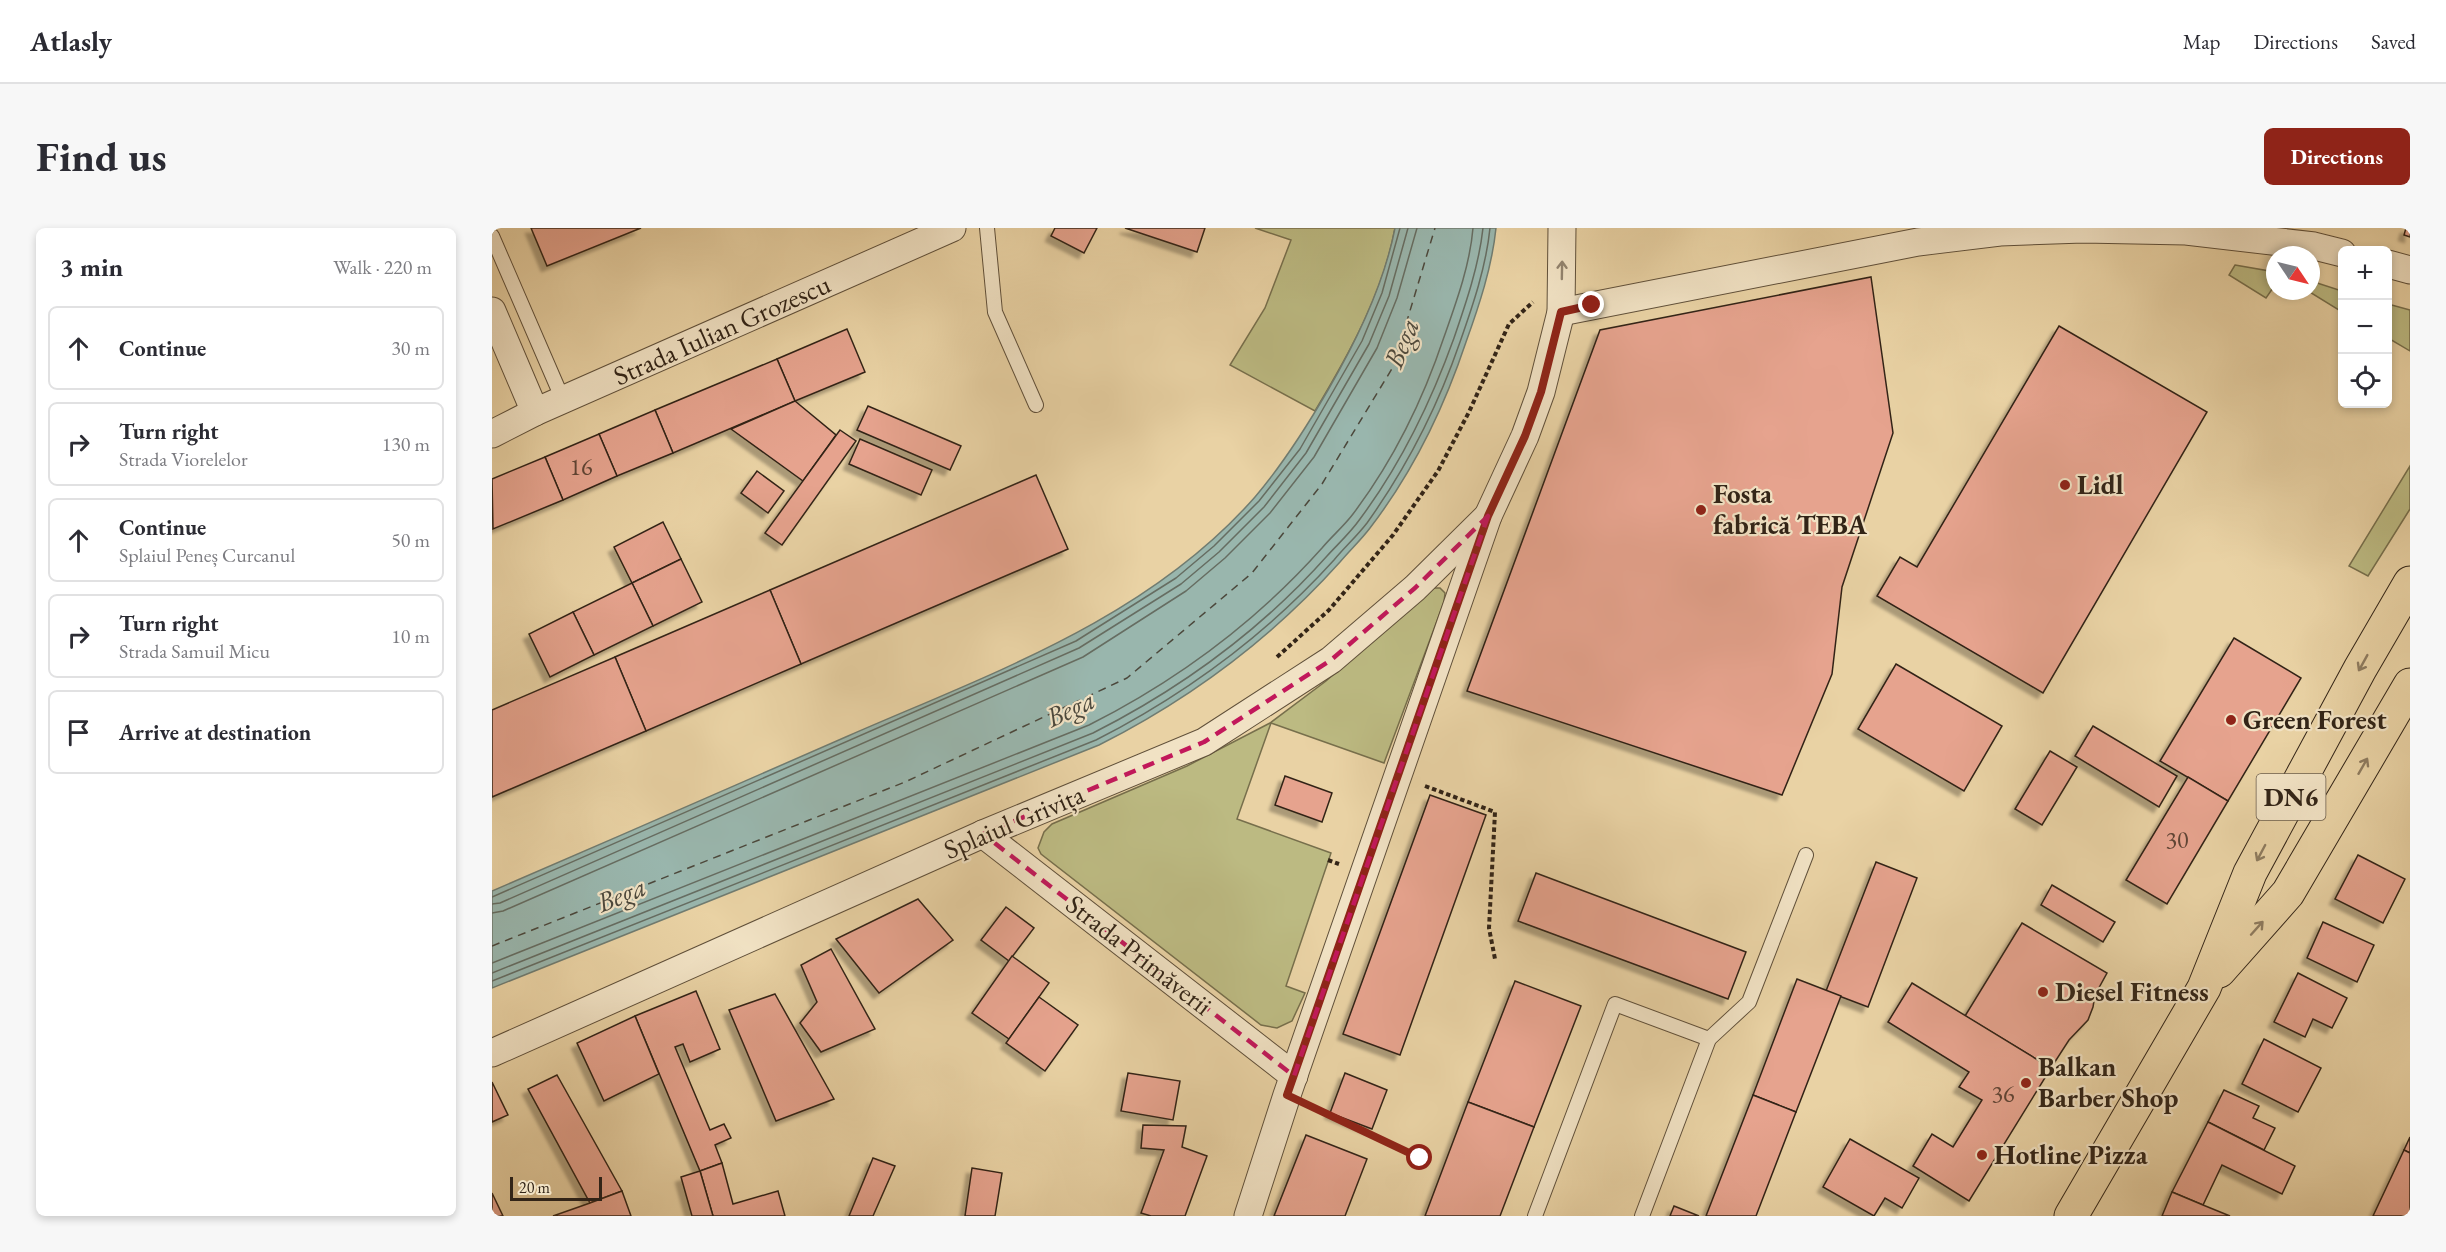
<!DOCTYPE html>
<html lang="en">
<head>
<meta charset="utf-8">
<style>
	:root { --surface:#fff; --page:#f7f7f7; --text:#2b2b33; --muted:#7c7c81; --line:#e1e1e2; --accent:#8f2418 }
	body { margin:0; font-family:"EB Garamond",serif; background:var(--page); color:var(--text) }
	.controls { position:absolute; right:18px; top:18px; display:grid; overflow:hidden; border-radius:9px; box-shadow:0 3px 9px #0003 }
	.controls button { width:54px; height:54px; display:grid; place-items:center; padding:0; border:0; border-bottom:2px solid var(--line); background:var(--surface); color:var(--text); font:30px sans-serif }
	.compass { position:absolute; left:1774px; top:18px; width:54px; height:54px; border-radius:50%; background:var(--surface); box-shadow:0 3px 9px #0003; rotate:125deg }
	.scale { position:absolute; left:18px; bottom:15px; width:92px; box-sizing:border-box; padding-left:6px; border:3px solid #322417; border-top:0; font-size:16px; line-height:21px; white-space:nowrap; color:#322417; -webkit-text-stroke:4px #f1e2c4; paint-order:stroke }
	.stop { position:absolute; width:18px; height:18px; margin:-14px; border:4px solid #8f2418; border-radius:50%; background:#fff }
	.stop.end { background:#8f2418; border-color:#fff; box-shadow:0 2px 6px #0008 }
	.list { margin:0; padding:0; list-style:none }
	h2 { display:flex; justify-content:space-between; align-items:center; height:78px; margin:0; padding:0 24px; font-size:26px }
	h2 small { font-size:20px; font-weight:400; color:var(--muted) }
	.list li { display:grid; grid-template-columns:39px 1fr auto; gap:18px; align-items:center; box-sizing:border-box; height:84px; margin:0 12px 12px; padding:0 12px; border:2px solid var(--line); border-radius:9px }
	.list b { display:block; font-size:22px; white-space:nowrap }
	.list p { margin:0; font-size:20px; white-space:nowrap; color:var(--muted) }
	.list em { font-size:20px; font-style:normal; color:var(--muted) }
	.icon { flex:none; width:33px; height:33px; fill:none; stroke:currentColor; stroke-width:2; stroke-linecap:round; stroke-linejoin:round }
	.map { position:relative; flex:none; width:1918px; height:988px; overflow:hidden; border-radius:9px }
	header { display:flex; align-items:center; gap:36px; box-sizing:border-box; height:84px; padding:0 30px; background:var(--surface); border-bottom:2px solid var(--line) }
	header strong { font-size:28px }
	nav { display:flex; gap:33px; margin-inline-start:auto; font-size:21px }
	.intro { display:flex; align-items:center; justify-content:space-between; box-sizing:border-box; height:144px; padding:0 36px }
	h1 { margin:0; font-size:42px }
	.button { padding:15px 27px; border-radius:9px; background:var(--accent); color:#fff; font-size:21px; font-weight:700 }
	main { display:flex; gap:36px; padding:0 36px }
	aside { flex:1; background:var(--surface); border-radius:9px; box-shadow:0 3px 9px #0003 }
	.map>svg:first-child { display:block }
</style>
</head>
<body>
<header>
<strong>Atlasly</strong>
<nav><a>Map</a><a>Directions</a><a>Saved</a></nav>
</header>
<div class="intro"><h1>Find us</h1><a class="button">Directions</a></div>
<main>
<aside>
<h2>3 min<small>Walk · 220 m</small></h2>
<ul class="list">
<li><svg class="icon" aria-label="ahead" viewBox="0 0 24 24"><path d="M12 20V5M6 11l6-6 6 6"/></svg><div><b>Continue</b></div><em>30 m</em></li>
<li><svg class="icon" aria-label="right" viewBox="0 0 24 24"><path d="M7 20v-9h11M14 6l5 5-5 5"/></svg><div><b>Turn right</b><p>Strada Viorelelor</p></div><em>130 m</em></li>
<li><svg class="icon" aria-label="ahead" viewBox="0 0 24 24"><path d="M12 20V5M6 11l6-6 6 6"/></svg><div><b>Continue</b><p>Splaiul Peneș Curcanul</p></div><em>50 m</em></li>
<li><svg class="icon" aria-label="right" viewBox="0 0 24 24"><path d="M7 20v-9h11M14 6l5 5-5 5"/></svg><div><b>Turn right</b><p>Strada Samuil Micu</p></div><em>10 m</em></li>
<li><svg class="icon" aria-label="arrive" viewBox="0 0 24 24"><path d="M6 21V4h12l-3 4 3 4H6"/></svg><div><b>Arrive at destination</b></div></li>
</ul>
</aside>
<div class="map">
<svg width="1918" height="988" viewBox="0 0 1918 988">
	<defs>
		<filter id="shadow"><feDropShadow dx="-5.5" dy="5.5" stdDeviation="1.5" flood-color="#0004"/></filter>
	</defs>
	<rect width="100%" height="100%" fill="#e9d2a4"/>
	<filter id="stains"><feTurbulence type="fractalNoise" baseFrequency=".00333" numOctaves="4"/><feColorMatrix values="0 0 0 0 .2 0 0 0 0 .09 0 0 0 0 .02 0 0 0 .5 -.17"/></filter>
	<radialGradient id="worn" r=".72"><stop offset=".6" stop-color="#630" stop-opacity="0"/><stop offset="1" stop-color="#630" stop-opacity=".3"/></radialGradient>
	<g fill="#bcba82" stroke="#776f4c" stroke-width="1.5">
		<path d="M763,0H903C891,66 857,126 823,183L738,137L773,80L799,12Z"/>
		<path d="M1743,37L1783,44V57L1774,70L1737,47Z"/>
		<path d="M1819,53L1850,63V84L1816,63H1819Z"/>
		<path d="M1896,76L1918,82V123L1896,110Z"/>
		<path d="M1918,238V281L1876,348L1857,338Z"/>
		<path d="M940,360H948L953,365L952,374L892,535L779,495L745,591L839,625L794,758L813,765L800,793L785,800L769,797L549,626L546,620L552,604L560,596L695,538L778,495L834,453Z"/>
	</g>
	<path fill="#99b6ad" stroke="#707c71" stroke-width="1.5" d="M903,0H1004C1000,39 987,78 974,114C952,180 921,244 878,300C869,312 858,322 848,334C779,411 698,471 607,517L0,760V663C119,612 237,560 356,508C500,445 656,391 763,269C791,236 814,200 836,162C865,112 892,57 903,0Z"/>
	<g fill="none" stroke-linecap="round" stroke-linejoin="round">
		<g stroke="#666d62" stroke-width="1.5">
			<path d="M0,669L584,413L684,350L722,318L767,273L808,221L870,113L890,65L908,0"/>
			<path d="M0,676L8,675L587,420L689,356L727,324L772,279L814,225L877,116L897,68L916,0"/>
			<path d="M0,685L11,683L591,429L694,363L733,330L778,285L822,229L885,120L905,70L925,0"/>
			<path d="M0,735L597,497C686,452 764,394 830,320C840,308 852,298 861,286C901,233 931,172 952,109C964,75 978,37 981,0"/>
			<path d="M0,745L601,505C690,460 769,402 835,328C846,316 859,304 868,291C909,236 939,174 962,110C974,75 987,37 991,0"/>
			<path d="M0,753L604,512C694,466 774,407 842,332C852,320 865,308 875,295C915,239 946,178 968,114C981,77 994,39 998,0"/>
		</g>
		<path stroke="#4c483c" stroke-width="1.5" stroke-dasharray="8 6" stroke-linecap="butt" d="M0,718L413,554L635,450L760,345L830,256L901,139L943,0"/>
	</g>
	<g fill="#e6a38e" stroke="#322417" stroke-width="1.5" filter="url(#shadow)">
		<path d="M39,0H149L55,38Z"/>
		<path d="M563,0H605L592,25L559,8Z"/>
		<path d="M633,0H713L705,24Z"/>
		<path d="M1914,0H1918V9L1912,7Z"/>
		<path d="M1379,49L1401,205L1350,359L1340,446L1290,567L975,463L1108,102Z"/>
		<path d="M1567,98L1715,184L1551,465L1385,368L1408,329L1425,339Z"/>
		<path d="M355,101L373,144L303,173L285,131Z"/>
		<path d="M285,131L303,173L181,225L163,182Z"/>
		<path d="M303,173L344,207L311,253L239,201Z"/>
		<path d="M376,178L469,218L458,242L365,202Z"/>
		<path d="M163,182L181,225L125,248L107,206Z"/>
		<path d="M348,202L364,213L290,317L273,305Z"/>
		<path d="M107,206L125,248L71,272L53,229Z"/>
		<path d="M368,211L440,242L429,267L357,236Z"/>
		<path d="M53,229L71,272L1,301L0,251Z"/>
		<path d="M265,243L292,263L276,285L249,265Z"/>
		<path d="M544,247L576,321L309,436L278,362Z"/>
		<path d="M171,294L189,331L140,355L122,319Z"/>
		<path d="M189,331L210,374L161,398L140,355Z"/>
		<path d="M140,355L161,398L102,427L81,384Z"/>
		<path d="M278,362L309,436L154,503L123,429Z"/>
		<path d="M81,384L102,427L58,449L37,406Z"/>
		<path d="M1742,410L1809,450L1736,573L1668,533Z"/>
		<path d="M123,429L154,503L0,569V482Z"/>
		<path d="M1404,436L1510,498L1472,563L1366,501Z"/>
		<path d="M1601,498L1685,548L1667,579L1583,528Z"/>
		<path d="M1558,523L1585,539L1550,597L1523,581Z"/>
		<path d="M793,548L840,565L830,594L783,577Z"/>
		<path d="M1696,549L1736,573L1675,676L1634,652Z"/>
		<path d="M938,567L994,587L908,827L851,806Z"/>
		<path d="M1866,627L1913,651L1891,695L1843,671Z"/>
		<path d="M1384,634L1425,650L1376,779L1334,763Z"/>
		<path d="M1044,645L1254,724L1236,771L1026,693Z"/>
		<path d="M1560,657L1623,694L1611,714L1549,677Z"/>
		<path d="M426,671L461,712L387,765L344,711Z"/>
		<path d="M514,679L542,700L517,733L489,712Z"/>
		<path d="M1831,694L1882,717L1865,754L1815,730Z"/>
		<path d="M1530,695L1615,745L1603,767L1601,779L1596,792L1577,812L1559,840L1473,788Z"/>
		<path d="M339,721L383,801L329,824L308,795L325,774L309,737Z"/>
		<path d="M520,728L557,755L517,811L480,785Z"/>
		<path d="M1806,745L1855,770L1840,800L1821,791L1813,809L1782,794Z"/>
		<path d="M1305,751L1349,768L1304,884L1261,867Z"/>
		<path d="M1023,753L1089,778L1042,899L976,874Z"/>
		<path d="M1420,755L1559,840L1477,973L1421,938L1440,906L1461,919L1490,872L1467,859L1477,844L1396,794Z"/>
		<path d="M204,763L228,821L198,834L191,816L183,819L218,902L232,896L239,910L223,917L230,935L208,943L143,788Z"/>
		<path d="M283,766L342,871L284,893L237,782Z"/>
		<path d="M547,769L586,797L553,843L514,815Z"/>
		<path d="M143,788L167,846L112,873L85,815Z"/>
		<path d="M1772,811L1829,840L1806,884L1750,856Z"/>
		<path d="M636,845L688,853L681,892L629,883Z"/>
		<path d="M853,845L895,862L880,901L838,885Z"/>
		<path d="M65,847L130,963L98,975L36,861Z"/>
		<path d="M0,854L16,887L0,894Z"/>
		<path d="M1732,862L1767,878L1761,890L1783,900L1772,922L1716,894Z"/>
		<path d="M1261,867L1304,884L1264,988H1214Z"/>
		<path d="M976,874L1042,899L1008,988H933Z"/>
		<path d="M1716,894L1803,938L1790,966L1730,937L1711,977L1680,964Z"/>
		<path d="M651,897L694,898L690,919L715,928L693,988H659L649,985L672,922L649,920Z"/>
		<path d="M814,907L875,931L853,988H782Z"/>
		<path d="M1918,909V925L1912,922Z"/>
		<path d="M1358,911L1427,950L1410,980L1393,970L1382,988L1331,959Z"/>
		<path d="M1912,922L1918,925V988H1881Z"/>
		<path d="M381,930L403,938L381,988H357Z"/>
		<path d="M230,935L241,976L286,963L293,988H221L208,943Z"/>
		<path d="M480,940L510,945L503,988H473Z"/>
		<path d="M208,943L221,988H200L189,949Z"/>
		<path d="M130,963L139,988H61L98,975Z"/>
		<path d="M1680,964L1711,977L1738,988H1670Z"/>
		<path d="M0,965L11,988H0Z"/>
		<path d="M1182,978L1207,988H1178Z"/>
	</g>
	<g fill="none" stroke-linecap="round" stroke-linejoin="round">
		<defs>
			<g id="lane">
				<path d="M495,0L503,84L544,177"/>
				<path d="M0,8L71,172"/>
				<path d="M1043,988L1123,776L1217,811"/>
				<path d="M1150,988L1217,811L1257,774L1314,627"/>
			</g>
			<g id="street">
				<path d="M1896,36L1918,42"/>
				<path d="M0,83L43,184"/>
				<path d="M1069,84L1426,14L1508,4L1591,1L1694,3L1822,18L1850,25"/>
				<path d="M0,206L43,184L460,0"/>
				<path d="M491,606L802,848"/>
				<path d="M0,825L491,606L712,514L839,432L923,360L996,288"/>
				<path d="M756,988L795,867L996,288L1033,208L1049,164L1069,84L1070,0"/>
			</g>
			<g id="primary">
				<path d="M1727,743L1796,665L1918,457"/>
				<path d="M1579,988L1712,760L1758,645L1868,441L1918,355"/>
			</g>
		</defs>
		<use href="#lane" stroke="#60503a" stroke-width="16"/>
		<use href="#street" stroke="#60503a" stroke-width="29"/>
		<use href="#primary" stroke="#322417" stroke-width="35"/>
		<g stroke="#322417" stroke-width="4" stroke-dasharray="4.5 3" stroke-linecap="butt">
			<path d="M785,429L837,382L901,307L946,243L977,184L1017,96L1041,74"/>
			<path d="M933,558L1003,584L997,700L1003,731"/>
			<path d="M836,632L847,636"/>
			<path d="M820,879L928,930"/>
		</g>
		<use href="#lane" stroke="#f1e2c4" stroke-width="14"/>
		<use href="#street" stroke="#f1e2c4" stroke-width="27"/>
		<use href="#primary" stroke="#e9d2a4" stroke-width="33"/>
	</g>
	<defs><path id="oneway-shaft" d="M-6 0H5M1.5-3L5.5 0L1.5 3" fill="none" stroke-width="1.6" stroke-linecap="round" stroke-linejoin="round" transform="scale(1.5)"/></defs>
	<use stroke="#92836e" href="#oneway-shaft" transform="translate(1070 42) rotate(-89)"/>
	<g stroke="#8e7b5e">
		<use href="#oneway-shaft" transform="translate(1871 435) rotate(119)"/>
		<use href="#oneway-shaft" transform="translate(1871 538) rotate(-60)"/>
		<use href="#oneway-shaft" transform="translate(1769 625) rotate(118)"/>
		<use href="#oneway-shaft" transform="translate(1765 700) rotate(-48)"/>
	</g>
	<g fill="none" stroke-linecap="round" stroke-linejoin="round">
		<path stroke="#8f2418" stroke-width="8" d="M928,930L795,867L996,288L1033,208L1049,164L1069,84L1100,77"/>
	</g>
	<path fill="none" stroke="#c2185b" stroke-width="4.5" stroke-dasharray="12 8" stroke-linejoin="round" d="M996,288L802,848L491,606L712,514L839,432L923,360Z"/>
	<g fill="#8f2418" stroke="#f1e2c4" stroke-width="2">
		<circle cx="1573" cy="257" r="6"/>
		<circle cx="1209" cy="282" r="6"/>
		<circle cx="1739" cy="492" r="6"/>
		<circle cx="1551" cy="764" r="6"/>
		<circle cx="1534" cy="855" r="6"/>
		<circle cx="1490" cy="927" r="6"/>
	</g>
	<g text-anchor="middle" stroke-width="4.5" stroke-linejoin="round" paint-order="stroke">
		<g font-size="24" fill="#5f4435">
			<text x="89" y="247">16</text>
			<text x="1685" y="620">30</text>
			<text x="1511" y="874">36</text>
		</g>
		<rect fill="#f1e2c4" stroke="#6b5d4b" stroke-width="1.5" x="1764.5" y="546" width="69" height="46" rx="4.5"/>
		<g font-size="26" font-weight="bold" fill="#322417">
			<text x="1799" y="578">DN6</text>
		</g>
		<g font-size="27" fill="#322417" stroke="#f1e2c4">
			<text transform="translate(230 102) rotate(-24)" y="9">Strada Iulian Grozescu</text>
			<text transform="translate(522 594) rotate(-23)" y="9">Splaiul Grivița</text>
			<text transform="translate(647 727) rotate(38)" y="9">Strada Primăverii</text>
		</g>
		<g font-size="27" font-weight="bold" fill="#322417" stroke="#f1e2c4" text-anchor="start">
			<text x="1585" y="266">Lidl</text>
			<text x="1221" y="275">Fosta<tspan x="1221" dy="31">fabrică TEBA</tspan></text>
			<text x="1751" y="501">Green Forest</text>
			<text x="1563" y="773">Diesel Fitness</text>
			<text x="1546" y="848">Balkan<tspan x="1546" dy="31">Barber Shop</tspan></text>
			<text x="1502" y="936">Hotline Pizza</text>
		</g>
		<g font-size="28" font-style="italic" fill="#4c483c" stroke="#f1e2c4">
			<text transform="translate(909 115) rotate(-68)" y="10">Bega</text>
			<text transform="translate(578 480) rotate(-25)" y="10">Bega</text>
			<text transform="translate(129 666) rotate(-22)" y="10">Bega</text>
		</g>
	</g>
	<rect width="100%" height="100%" filter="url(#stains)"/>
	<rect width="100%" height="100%" fill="url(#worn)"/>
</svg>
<div class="controls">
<button>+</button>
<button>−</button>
<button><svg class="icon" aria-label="locate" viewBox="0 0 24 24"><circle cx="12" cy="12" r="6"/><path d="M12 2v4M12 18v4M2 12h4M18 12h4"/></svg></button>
</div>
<svg class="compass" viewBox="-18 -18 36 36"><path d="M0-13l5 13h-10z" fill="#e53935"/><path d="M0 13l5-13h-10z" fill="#7c7c81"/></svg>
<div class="scale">20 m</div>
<div class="stop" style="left:928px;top:930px"></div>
<div class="stop end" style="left:1100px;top:77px"></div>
</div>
</main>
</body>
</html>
